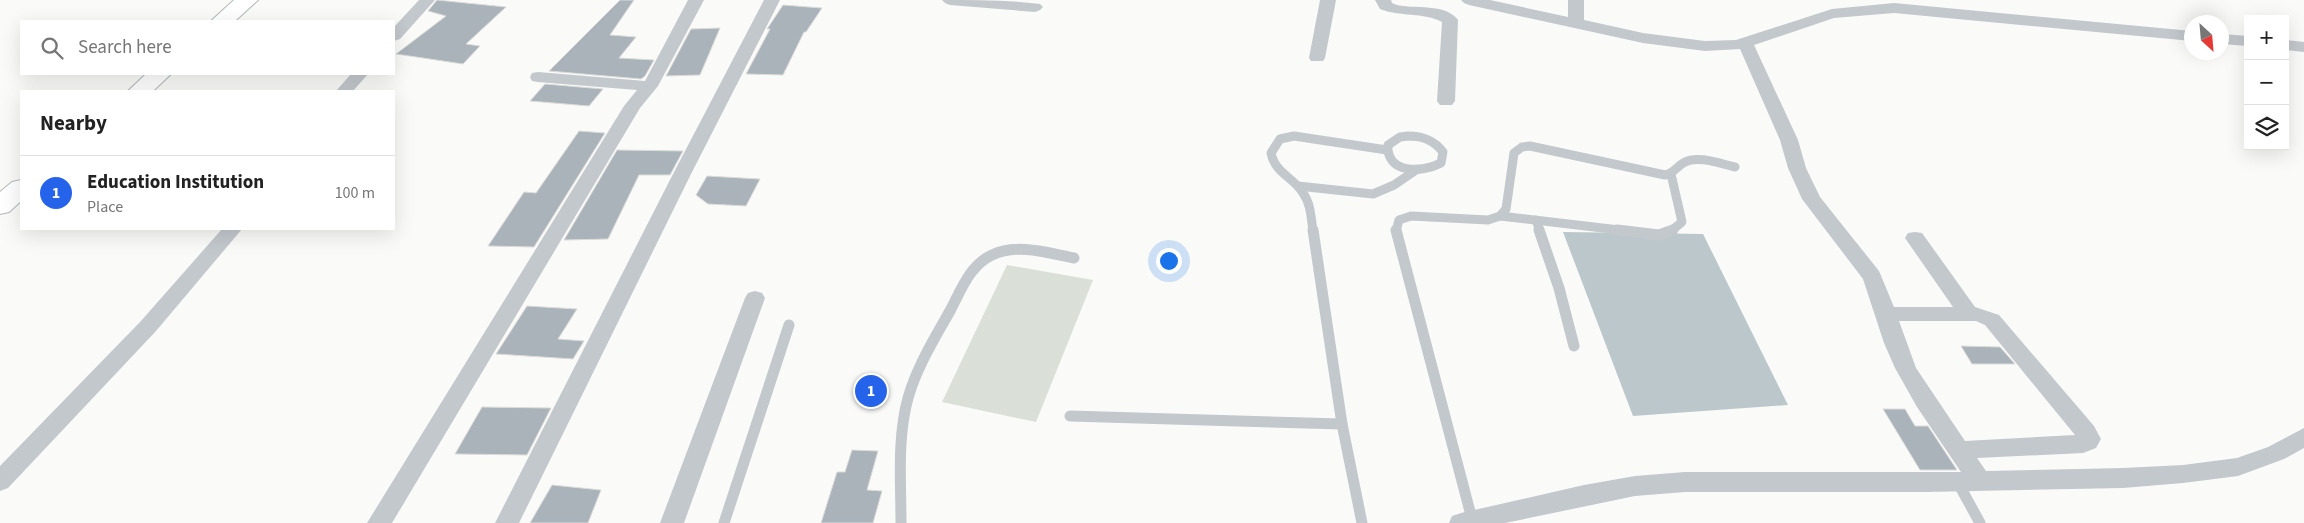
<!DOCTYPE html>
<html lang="en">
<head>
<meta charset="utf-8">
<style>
	:root { --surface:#fff; --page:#f2f2f2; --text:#222; --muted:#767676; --line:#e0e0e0; --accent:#2563eb }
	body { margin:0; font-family:"Source Sans 3",sans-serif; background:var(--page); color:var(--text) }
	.controls { position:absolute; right:15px; top:15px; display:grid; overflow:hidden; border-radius:0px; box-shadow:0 5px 20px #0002 }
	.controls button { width:45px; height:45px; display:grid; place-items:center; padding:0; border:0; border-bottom:1px solid var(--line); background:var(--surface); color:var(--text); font:25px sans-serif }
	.compass { position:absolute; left:2184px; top:15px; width:45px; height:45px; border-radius:50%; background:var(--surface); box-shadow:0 5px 20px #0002; rotate:154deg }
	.you { position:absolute; left:1168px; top:260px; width:18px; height:18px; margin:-12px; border:4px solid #fff; border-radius:50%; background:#1a73e8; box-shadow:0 0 0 8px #1a73e833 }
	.badge { display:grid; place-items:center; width:32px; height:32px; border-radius:50%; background:var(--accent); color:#fff; font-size:16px; font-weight:700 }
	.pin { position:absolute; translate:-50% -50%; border:2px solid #fff; box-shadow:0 1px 5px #0006 }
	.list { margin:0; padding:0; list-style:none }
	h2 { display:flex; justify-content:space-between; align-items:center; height:65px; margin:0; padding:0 20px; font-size:21px }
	h2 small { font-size:16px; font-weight:400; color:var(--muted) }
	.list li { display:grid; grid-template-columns:32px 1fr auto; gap:15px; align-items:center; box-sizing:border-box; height:75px; padding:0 20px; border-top:1px solid var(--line) }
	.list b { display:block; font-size:19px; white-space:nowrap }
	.list p { margin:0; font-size:16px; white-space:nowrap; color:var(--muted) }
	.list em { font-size:16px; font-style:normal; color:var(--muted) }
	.icon { flex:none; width:28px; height:28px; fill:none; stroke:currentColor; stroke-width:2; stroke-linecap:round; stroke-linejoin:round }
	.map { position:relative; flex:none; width:2304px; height:523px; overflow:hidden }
	.search { position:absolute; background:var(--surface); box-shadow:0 5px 20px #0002; left:20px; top:20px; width:375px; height:55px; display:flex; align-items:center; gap:12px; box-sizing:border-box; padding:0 18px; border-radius:0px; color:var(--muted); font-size:19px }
	.panel { position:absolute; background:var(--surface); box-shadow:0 5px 20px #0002; left:20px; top:90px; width:375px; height:140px; border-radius:0px }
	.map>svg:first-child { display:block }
</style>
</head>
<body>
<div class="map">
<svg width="2304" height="523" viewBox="0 0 2304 523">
	<rect width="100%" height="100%" fill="#fafaf8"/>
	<path fill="#dadfd7" d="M1007,265L1093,280L1036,422L942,402Z"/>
	<path fill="#bbc7cb" d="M1563,232L1703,234L1788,405L1633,416Z"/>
	<g fill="#aab3b9" stroke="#dcdcda">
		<path d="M437,0L506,7L466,44L480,46L463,64L396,54L446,16L428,11Z"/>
		<path d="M620,0H634L610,35L636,37L619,58L654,60L645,76L641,79L549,71Z"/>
		<path d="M783,5L822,8L806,32H804L783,75L746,74L770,29H767Z"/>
		<path d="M720,28L700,75L666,76L691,29Z"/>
		<path d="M545,84L603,89L589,106L530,101Z"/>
		<path d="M579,131L605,133L534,247L488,246L524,192L536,193Z"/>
		<path d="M617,150L683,151L670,175H639L608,239L564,240Z"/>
		<path d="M707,176L760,179L746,206L708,204L696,195Z"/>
		<path d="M527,306L577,309L558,339L584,341L573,359L496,354Z"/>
		<path d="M1961,346L2000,347L2015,364H1972Z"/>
		<path d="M482,407L551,408L527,455L455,454Z"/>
		<path d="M1883,409H1905L1915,426H1928L1957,470H1920Z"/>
		<path d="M852,450L878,451L867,490L882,491L873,523H821L837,472H845Z"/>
		<path d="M552,485L601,490L588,523H530Z"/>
	</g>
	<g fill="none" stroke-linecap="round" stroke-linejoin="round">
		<defs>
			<g id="trunk">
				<path d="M234,0H258L235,21H211Z"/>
				<path d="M146,74H171L153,91H128Z"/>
				<path d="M21,180V201L9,212L0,214V192L12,182Z"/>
			</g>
		</defs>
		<use href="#trunk" stroke="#b4b9bd" stroke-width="2"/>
		<g stroke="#c3c8cc" stroke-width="9">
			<path d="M1408,136C1423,136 1434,140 1443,152L1441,163C1422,173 1386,174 1388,145L1400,137Z"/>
			<path d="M1298,186L1373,194L1394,185L1416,170"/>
			<path d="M1500,216L1628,231"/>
			<path d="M1536,220L1540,231"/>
			<path d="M1313,231C1311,218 1311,204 1303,193C1293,177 1275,173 1271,153L1280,139L1294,136L1387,150"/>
			<path d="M1396,231L1399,220L1411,216L1488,220L1500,216L1506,209L1514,153L1522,147L1530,146L1665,175C1674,173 1677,166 1685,162C1698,155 1721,164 1735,167"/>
			<path d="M1671,231L1682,222L1671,174"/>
		</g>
		<g stroke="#c3c8cc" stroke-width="11">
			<path d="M1313,230L1342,424L1362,523"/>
			<path d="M1396,230L1473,523"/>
			<path d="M1539,230L1559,288L1574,346"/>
			<path d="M1617,230L1659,235L1673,230"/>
			<path d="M1070,416L1342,424"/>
			<path d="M1957,481L1980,523"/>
			<path d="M724,523L789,325"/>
			<path d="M901,523C901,482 897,438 908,398C917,366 935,338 951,309C961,290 970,265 992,255C1017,243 1048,253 1074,258"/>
		</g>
		<g fill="#c3c8cc" fill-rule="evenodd">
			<path d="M419,0H435L400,39L394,41V27Z"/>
			<path d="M688,0H704L658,86L640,108L392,523H367L624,106L637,90L538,82L532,81L530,77L532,73L538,72L645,81Z"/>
			<path d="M764,0H780L691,174L519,523H495L673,174Z"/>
			<path d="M942,0C974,0 1009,0 1040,4L1043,7L1040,10L1035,12L950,5L945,3Z"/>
			<path d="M1320,0H1336L1325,58L1323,61H1311L1309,58Z"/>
			<path d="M1375,0H1391L1392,3L1397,5C1414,9 1446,3 1458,20L1455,101L1452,105H1440L1437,101L1442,22C1424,12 1399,17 1380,9Z"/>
			<path d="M1461,0H1490L1568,17V0H1584V20L1643,33L1705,41L1736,40L1832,9L1894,3L2192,31V41L1894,13L1834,18L1754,45L1798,140L1806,168L1820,197L1879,271L1894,307H1953L1905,238L1908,233L1915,232L1922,233L1975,307L1999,315L2094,426L2101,439L2096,448L2083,453L1977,458L1986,471L2123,468L2183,465L2237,458L2268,447L2304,428V448L2284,459L2238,476L2183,483L2123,488L1927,492H1685L1635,496L1505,523H1449L1452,516L1461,513L1584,485L1635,476L1685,472H1961L1917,407L1895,368L1884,343L1863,279L1802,199L1788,168L1780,140L1740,49L1705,51L1643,43L1469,5L1464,3ZM1899,321H1976L1985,325L2075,435L1965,441L1916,368Z"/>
			<path d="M2222,34L2248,36V46L2222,44Z"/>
			<path d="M2285,40L2304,42V52L2285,50Z"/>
			<path d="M351,74H368L353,91H336Z"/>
			<path d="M222,229H242L156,331L8,488L0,491V466L141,321Z"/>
			<path d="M755,291L762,293L765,298L684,523H660L745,298L748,293Z"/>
		</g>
		<use href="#trunk" fill="#fff" fill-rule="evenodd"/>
	</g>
</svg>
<div class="controls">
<button>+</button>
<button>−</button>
<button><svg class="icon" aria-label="layers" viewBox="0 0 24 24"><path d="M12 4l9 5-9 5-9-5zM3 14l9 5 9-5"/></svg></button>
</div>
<svg class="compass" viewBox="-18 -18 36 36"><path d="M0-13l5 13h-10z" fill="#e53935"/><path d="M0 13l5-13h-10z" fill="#767676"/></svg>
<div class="you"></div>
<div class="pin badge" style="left:871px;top:391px">1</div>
<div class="search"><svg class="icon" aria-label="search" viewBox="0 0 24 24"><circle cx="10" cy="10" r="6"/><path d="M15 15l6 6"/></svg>Search here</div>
<section class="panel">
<h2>Nearby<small></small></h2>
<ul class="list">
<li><span class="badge">1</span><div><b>Education Institution</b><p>Place</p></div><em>100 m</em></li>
</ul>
</section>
</div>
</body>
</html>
